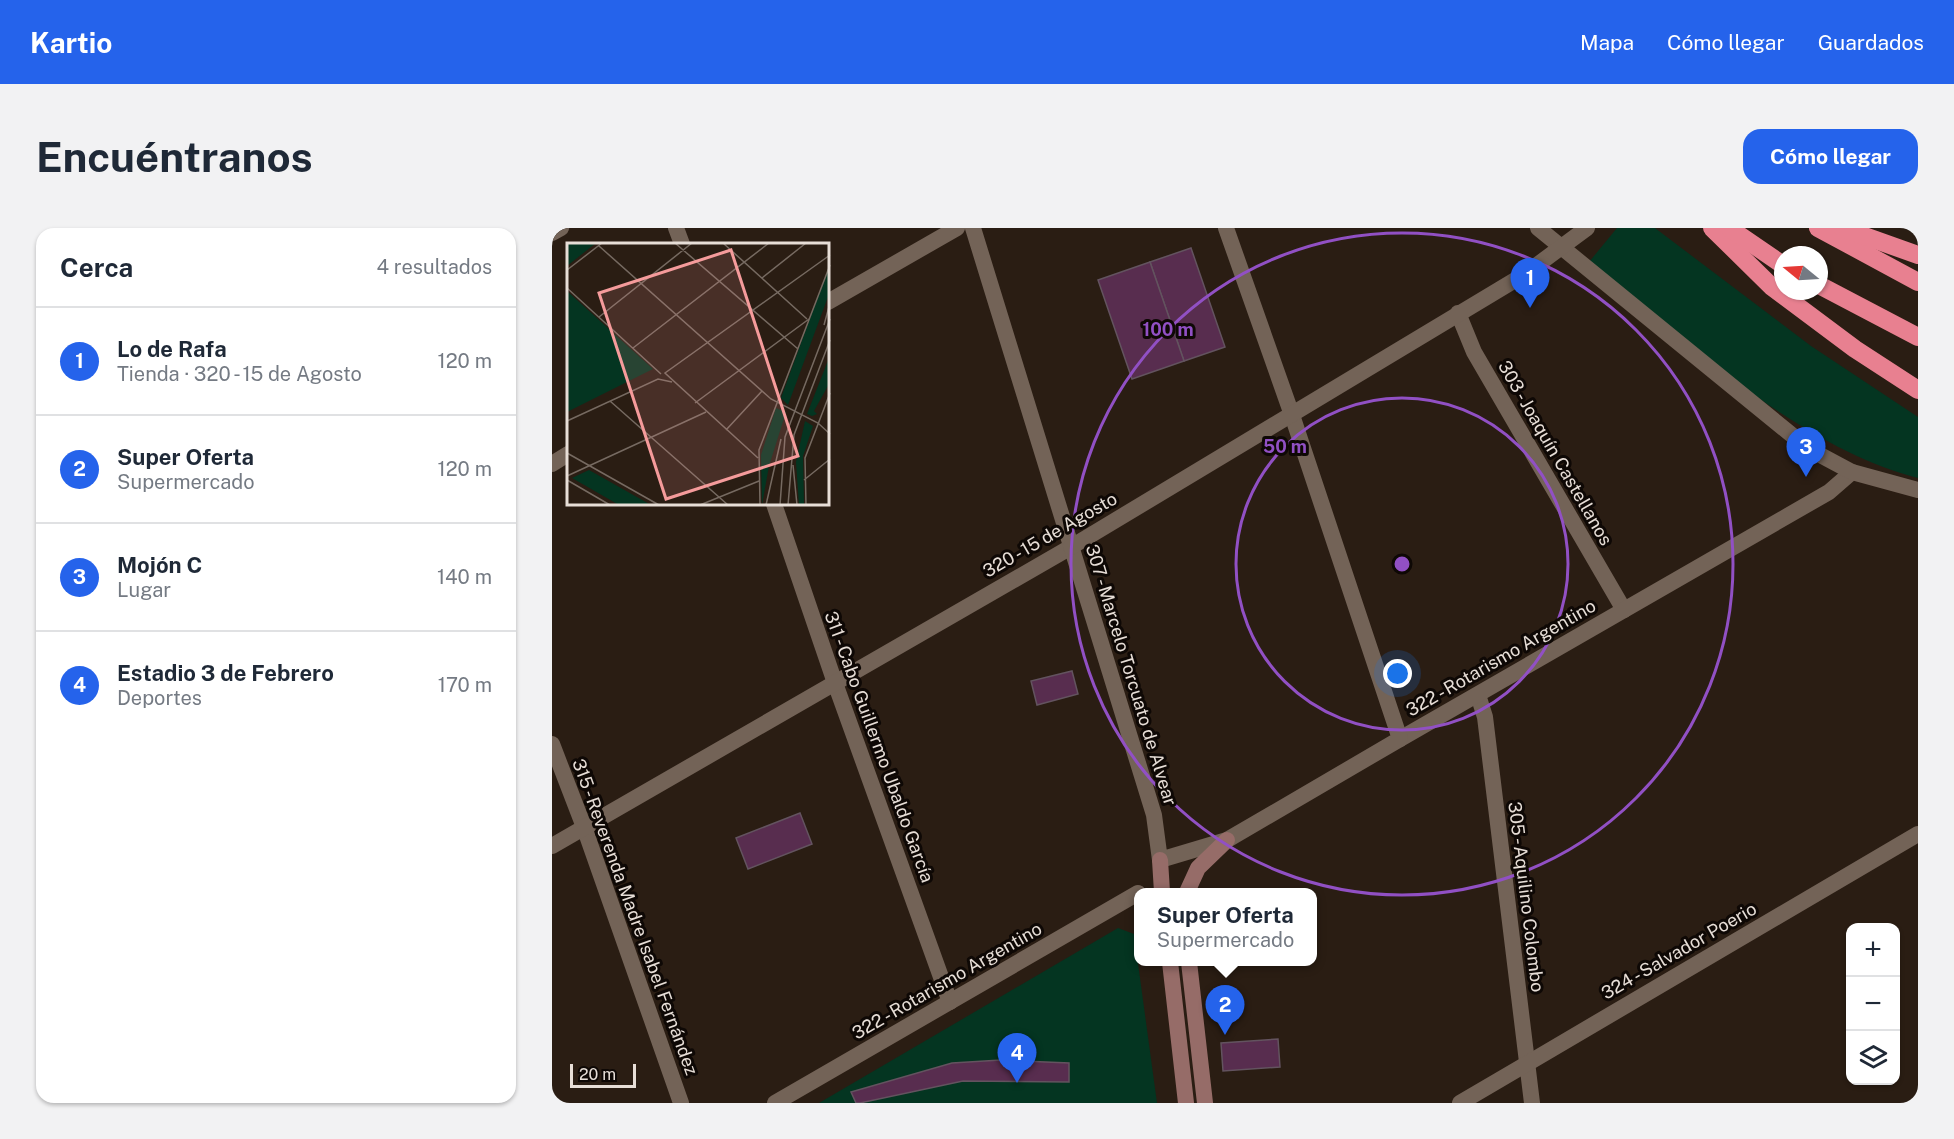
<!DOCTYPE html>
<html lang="es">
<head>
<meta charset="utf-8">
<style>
	:root { --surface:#fff; --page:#f2f2f3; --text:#1f2937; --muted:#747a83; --line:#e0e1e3; --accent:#2563eb }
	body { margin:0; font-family:"Public Sans",sans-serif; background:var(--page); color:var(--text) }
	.controls { position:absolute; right:18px; bottom:18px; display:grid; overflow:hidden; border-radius:12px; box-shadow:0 2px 4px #0004 }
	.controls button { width:54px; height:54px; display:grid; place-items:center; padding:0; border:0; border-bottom:2px solid var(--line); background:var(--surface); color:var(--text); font:30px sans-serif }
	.compass { position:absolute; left:1222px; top:18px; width:54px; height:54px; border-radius:50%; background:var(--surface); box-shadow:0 2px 4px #0004; rotate:288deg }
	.scale { position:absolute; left:18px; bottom:15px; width:66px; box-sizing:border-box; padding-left:6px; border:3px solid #e7ded7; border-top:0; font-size:16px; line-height:21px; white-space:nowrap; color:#e7ded7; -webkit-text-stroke:4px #0e0805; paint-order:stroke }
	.you { position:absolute; left:846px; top:446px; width:21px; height:21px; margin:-15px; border:4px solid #fff; border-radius:50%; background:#1a73e8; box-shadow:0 0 0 9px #1a73e833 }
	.badge { display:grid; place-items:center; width:39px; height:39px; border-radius:50%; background:var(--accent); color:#fff; font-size:20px; font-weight:700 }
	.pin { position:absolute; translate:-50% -50px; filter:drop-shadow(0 2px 3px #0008) }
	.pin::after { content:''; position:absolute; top:32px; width:21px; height:18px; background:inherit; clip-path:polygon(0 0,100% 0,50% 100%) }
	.popup { position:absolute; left:582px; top:660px; width:183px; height:78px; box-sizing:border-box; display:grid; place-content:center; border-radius:12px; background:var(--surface); filter:drop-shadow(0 2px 4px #0005); font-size:20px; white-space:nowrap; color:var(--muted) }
	.popup b { font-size:22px; color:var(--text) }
	.popup::after { content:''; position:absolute; left:50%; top:100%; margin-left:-12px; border:12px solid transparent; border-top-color:var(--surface) }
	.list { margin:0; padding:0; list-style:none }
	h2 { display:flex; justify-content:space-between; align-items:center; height:78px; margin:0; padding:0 24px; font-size:26px }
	h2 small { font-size:20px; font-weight:400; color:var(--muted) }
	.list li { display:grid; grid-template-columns:39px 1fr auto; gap:18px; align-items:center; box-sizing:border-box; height:108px; padding:0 24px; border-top:2px solid var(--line) }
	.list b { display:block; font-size:22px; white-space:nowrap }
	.list p { margin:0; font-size:20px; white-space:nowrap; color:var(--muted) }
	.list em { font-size:20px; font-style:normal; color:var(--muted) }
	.icon { flex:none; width:33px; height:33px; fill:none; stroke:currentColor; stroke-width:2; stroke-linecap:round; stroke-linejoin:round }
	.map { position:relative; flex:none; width:1366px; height:875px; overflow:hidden; border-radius:18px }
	header { display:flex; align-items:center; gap:36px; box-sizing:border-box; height:84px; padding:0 30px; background:var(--accent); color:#fff }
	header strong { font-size:28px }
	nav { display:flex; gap:33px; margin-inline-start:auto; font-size:21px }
	.intro { display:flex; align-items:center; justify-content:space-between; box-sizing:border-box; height:144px; padding:0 36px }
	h1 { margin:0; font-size:42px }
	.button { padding:15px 27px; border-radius:18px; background:var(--accent); color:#fff; font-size:21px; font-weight:700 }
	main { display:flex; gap:36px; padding:0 36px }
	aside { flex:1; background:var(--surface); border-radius:18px; box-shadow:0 2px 4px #0004 }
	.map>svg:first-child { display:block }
</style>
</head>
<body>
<header>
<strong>Kartio</strong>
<nav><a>Mapa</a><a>Cómo llegar</a><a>Guardados</a></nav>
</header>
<div class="intro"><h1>Encuéntranos</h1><a class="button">Cómo llegar</a></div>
<main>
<aside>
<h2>Cerca<small>4 resultados</small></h2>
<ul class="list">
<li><span class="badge">1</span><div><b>Lo de Rafa</b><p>Tienda · 320 - 15 de Agosto</p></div><em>120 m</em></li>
<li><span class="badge">2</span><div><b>Super Oferta</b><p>Supermercado</p></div><em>120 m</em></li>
<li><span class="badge">3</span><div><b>Mojón C</b><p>Lugar</p></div><em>140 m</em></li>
<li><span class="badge">4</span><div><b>Estadio 3 de Febrero</b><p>Deportes</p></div><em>170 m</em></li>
</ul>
</aside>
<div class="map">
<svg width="1366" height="875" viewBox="0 0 1366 875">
	<rect width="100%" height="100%" fill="#2a1d13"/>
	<g fill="#043521">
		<path d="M1065,0H1103L1259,118L1366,189V250C1244,218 1133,112 1037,34Z"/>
		<path d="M566,700L582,706L605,875H267Z"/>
	</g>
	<g fill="#582d4f" stroke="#63535f" stroke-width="1.5">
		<path d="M639,20L673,119L632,133L598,34Z"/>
		<path d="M598,34L632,133L580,151L546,52Z"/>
		<path d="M520,443L526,466L485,477L479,453Z"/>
		<path d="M248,585L260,616L196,641L184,610Z"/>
		<path d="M726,811L728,839L671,843L669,815Z"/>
		<path d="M449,832L517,835V854L411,853L308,875H304L299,864L400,835Z"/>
	</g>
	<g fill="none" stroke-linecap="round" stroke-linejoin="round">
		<g stroke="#736357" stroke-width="16">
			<path d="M124,0L130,16"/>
			<path d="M674,0L740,187"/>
			<path d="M0,5L9,0"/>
			<path d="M276,74L405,0"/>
			<path d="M906,85L922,124L1072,382"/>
			<path d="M0,236L16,226"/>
			<path d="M222,276L283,455L398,774"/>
			<path d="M926,467L933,489L980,875"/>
			<path d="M848,511L1277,264L1300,244"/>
			<path d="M0,516L32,599L129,875"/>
			<path d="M0,618L519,319"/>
			<path d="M223,875L586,665"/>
			<path d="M908,875L1366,606"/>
		</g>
		<g stroke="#736357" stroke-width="16">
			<path d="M421,0L602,587L608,632L675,612L848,511L740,187"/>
			<path d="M986,0L1257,221L1300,244L1366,262"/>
			<path d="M519,319L973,46L1035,0"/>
		</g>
		<g stroke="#966c68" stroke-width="16">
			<path d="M608,632L610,664"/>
			<path d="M635,664L646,640L675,612"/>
			<path d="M618,734L634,875"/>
			<path d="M637,734L653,875"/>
		</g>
		<g stroke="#e88090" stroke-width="18">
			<path d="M1160,0L1220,59L1303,121L1366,162"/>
			<path d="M1177,0L1231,37"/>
			<path d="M1266,0L1366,54"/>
			<path d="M1290,0L1366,27"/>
			<path d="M1267,57L1366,109"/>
		</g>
	</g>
	<g fill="none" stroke="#9150c4" stroke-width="3">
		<circle cx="850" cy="336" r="166"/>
		<circle cx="850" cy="336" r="331"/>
	</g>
	<g text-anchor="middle" stroke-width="6" stroke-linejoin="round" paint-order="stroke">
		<g font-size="18" fill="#e7ded7" stroke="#0e0805">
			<text transform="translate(1003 225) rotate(60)" y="6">303 - Joaquín Castellanos</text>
			<text transform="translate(498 307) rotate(-30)" y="6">320 - 15 de Agosto</text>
			<text transform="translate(949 430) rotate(-30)" y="6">322 - Rotarismo Argentino</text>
			<text transform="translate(579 447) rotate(73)" y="6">307 - Marcelo Torcuato de Alvear</text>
			<text transform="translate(327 519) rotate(70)" y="6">311 - Cabo Guillermo Ubaldo García</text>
			<text transform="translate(974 669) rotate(83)" y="6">305 - Aquilino Colombo</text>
			<text transform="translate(83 689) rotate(70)" y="6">315 - Reverenda Madre Isabel Fernández</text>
			<text transform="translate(1127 723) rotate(-30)" y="6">324 - Salvador Poerio</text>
			<text transform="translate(395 753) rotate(-30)" y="6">322 - Rotarismo Argentino</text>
		</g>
	</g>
	<g transform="translate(15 15)">
		<rect width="262" height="262" fill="#2a1d13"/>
		<path d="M0,0H29L0,23ZM262,23V51L221,162L214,155ZM0,48L86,126L0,169ZM262,115V141L247,168L250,171L245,173L240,171ZM209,165L219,169L202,223L195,262L194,212ZM238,178L246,183L236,213L237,262H232L229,219ZM22,227L84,262H52L5,235Z" fill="#043521"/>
		<path fill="none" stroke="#766a61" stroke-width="1.5" d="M108,0L231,106M156,0L240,76M32,3L204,156L251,180L263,191M0,27L35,0M195,35L239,0M0,45L94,131M32,74L125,0M257,82L263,60M66,105L202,0M43,158L161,262M128,160L242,76M0,178L91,136L105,139M159,187L195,148M0,210L92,262M191,215L98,130L263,12M226,222L230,262M0,233L139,169M0,237L43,262M237,237L263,216M133,262L192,238M193,262L192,207L263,22M199,262L214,196M213,262L218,194L263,76M221,262L227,192L263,97M239,262L238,215L263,150"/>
		<path fill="#f59b9b" fill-opacity="0.15" stroke="#f59b9b" stroke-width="3" d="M164,7L231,213L99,256L32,50Z"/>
		<rect width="262" height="262" fill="none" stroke="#e7ded7" stroke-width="3"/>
	</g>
	<circle cx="850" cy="336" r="9" fill="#9150c4" stroke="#0e0805" stroke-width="3"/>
	<g font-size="18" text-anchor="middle" font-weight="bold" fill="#9150c4" stroke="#0e0805" stroke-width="6" stroke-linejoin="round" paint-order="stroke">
		<text x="616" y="108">100 m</text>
		<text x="733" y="225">50 m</text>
	</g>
</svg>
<div class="controls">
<button>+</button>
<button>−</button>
<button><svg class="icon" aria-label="layers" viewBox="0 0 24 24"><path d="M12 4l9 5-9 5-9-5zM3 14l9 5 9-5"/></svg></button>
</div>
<svg class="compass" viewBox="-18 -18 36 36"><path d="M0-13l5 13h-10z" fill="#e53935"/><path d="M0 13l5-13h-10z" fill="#747a83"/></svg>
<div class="scale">20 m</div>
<div class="you"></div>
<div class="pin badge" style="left:978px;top:80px">1</div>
<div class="pin badge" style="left:673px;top:807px">2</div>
<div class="popup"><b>Super Oferta</b>Supermercado</div>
<div class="pin badge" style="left:1254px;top:249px">3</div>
<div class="pin badge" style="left:465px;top:855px">4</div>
</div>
</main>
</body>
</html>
